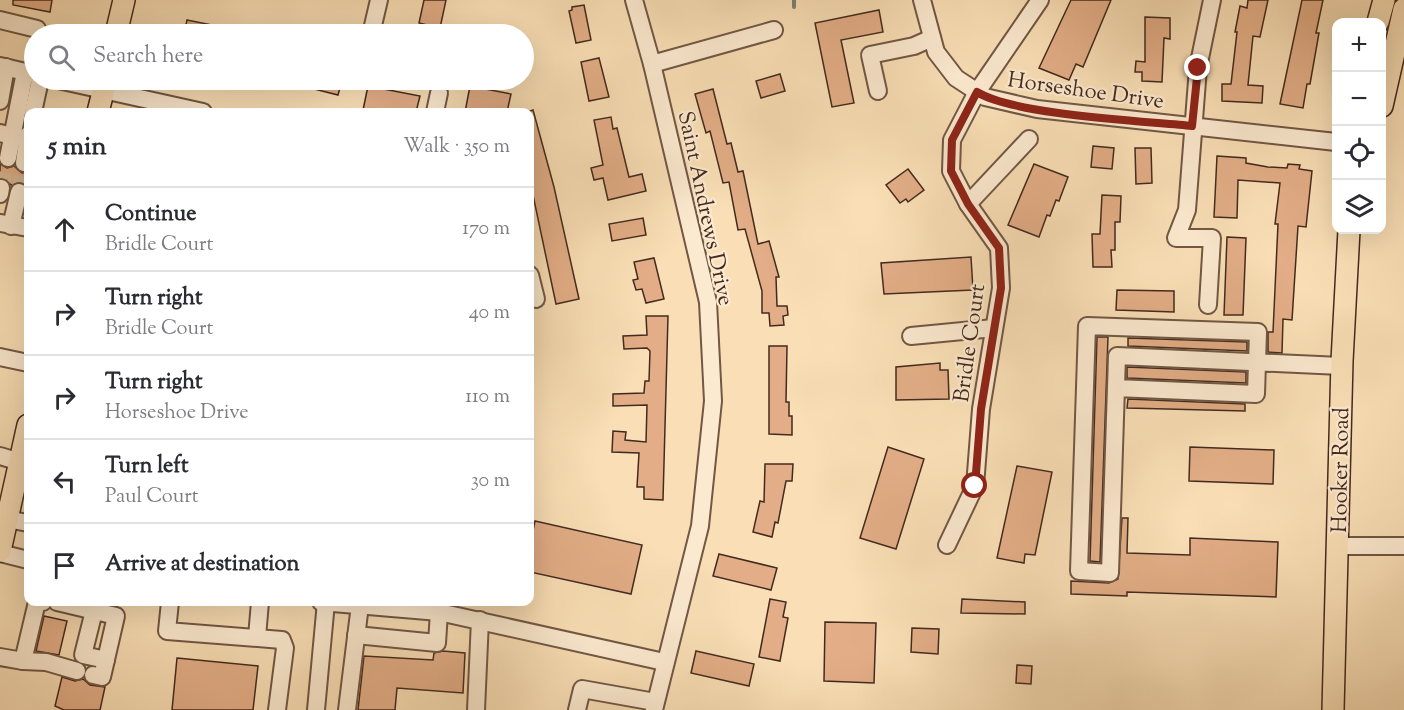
<!DOCTYPE html>
<html lang="en">
<head>
<meta charset="utf-8">
<style>
	:root { --surface:#fff; --page:#f7f7f7; --text:#2b2b33; --muted:#7c7c81; --line:#e1e1e2 }
	body { margin:0; font-family:"Sorts Mill Goudy",serif; background:var(--page); color:var(--text) }
	.controls { position:absolute; right:18px; top:18px; display:grid; overflow:hidden; border-radius:12px; box-shadow:0 6px 24px #0002 }
	.controls button { width:54px; height:54px; display:grid; place-items:center; padding:0; border:0; border-bottom:2px solid var(--line); background:var(--surface); color:var(--text); font:30px sans-serif }
	.stop { position:absolute; width:18px; height:18px; margin:-14px; border:4px solid #8f2418; border-radius:50%; background:#fff }
	.stop.end { background:#8f2418; border-color:#fff; box-shadow:0 2px 6px #0008 }
	.list { margin:0; padding:0; list-style:none }
	h2 { display:flex; justify-content:space-between; align-items:center; height:78px; margin:0; padding:0 24px; font-size:26px }
	h2 small { font-size:20px; font-weight:400; color:var(--muted) }
	.list li { display:grid; grid-template-columns:39px 1fr auto; gap:18px; align-items:center; box-sizing:border-box; height:84px; padding:0 24px; border-top:2px solid var(--line) }
	.list b { display:block; font-size:22px; white-space:nowrap }
	.list p { margin:0; font-size:20px; white-space:nowrap; color:var(--muted) }
	.list em { font-size:20px; font-style:normal; color:var(--muted) }
	.icon { flex:none; width:33px; height:33px; fill:none; stroke:currentColor; stroke-width:2; stroke-linecap:round; stroke-linejoin:round }
	.map { position:relative; flex:none; width:1404px; height:710px; overflow:hidden }
	.search { position:absolute; background:var(--surface); box-shadow:0 6px 24px #0002; left:24px; top:24px; width:510px; height:66px; display:flex; align-items:center; gap:15px; box-sizing:border-box; padding:0 21px; border-radius:33px; color:var(--muted); font-size:22px }
	.panel { position:absolute; background:var(--surface); box-shadow:0 6px 24px #0002; left:24px; top:108px; width:510px; height:498px; border-radius:12px }
	.map>svg:first-child { display:block }
</style>
</head>
<body>
<div class="map">
<svg width="1404" height="710" viewBox="0 0 1404 710">
	<rect width="100%" height="100%" fill="#fadfb6"/>
	<filter id="stains"><feTurbulence type="fractalNoise" baseFrequency=".00333" numOctaves="4"/><feColorMatrix values="0 0 0 0 .2 0 0 0 0 .09 0 0 0 0 .02 0 0 0 .5 -.17"/></filter>
	<radialGradient id="worn" r=".72"><stop offset=".6" stop-color="#630" stop-opacity="0"/><stop offset="1" stop-color="#630" stop-opacity=".3"/></radialGradient>
	<g fill="none" stroke-linecap="round" stroke-linejoin="round">
		<path stroke="#7a8275" stroke-width="4" d="M794,0V7"/>
	</g>
	<g fill="#e3ae87" stroke="#432a1f" stroke-width="1.5">
		<path d="M13,0H52L50,12L13,5Z"/>
		<path d="M424,0H446L440,28L419,23Z"/>
		<path d="M1071,0H1111L1083,67L1076,64L1069,80L1039,68Z"/>
		<path d="M1248,0H1268L1260,37L1253,36L1248,85L1263,86L1262,103L1222,101V84H1231L1237,32H1235L1240,6L1247,8Z"/>
		<path d="M1302,0H1323L1316,33H1319L1310,84H1307L1303,108L1280,104Z"/>
		<path d="M584,5L591,40L576,43L569,11L572,10V7Z"/>
		<path d="M879,10L883,32L841,40L854,103L832,107L815,23Z"/>
		<path d="M1145,17L1170,18V39L1164,38L1162,82L1142,81V72H1135L1136,61L1145,62Z"/>
		<path d="M187,20L237,30L236,34H184Z"/>
		<path d="M599,58L609,97L589,101L581,62Z"/>
		<path d="M780,74L785,91L761,98L756,81Z"/>
		<path d="M316,80H342L338,95L314,89Z"/>
		<path d="M368,86L420,96L416,112L363,110Z"/>
		<path d="M470,86L511,94L507,112H465Z"/>
		<path d="M713,89L727,144L731,143L738,172L743,171L758,244L769,241L779,277H776L777,306H787L788,315L783,316L784,325L770,326L769,313H762V291L745,229L738,230L729,182L723,183L710,131L706,133L695,94Z"/>
		<path d="M533,110L554,187L579,299L556,304L530,181V111Z"/>
		<path d="M611,117L613,129L617,128L629,177L642,174L646,191L608,200L603,178L594,180L591,168L603,165L594,120Z"/>
		<path d="M1093,146L1114,148L1112,169L1091,167Z"/>
		<path d="M1135,148H1151L1152,183L1136,184Z"/>
		<path d="M1217,156L1246,158V163L1268,167L1287,168L1288,164L1300,165L1299,169L1312,171L1306,227L1298,226L1292,320L1283,319L1282,353L1268,352V332H1273L1278,224H1275L1280,183L1238,180L1237,218L1214,217Z"/>
		<path d="M0,164L7,168L14,166L22,173L28,172V188L22,182L11,185L7,180L0,178Z"/>
		<path d="M1034,164L1068,177L1059,201L1056,200L1050,216L1047,215L1039,237L1008,225Z"/>
		<path d="M908,169L924,190L908,202L906,199L900,203L886,185Z"/>
		<path d="M1102,195L1121,196L1120,222H1115V250H1111L1112,267H1093L1092,234H1100Z"/>
		<path d="M643,218L646,235L612,241L609,224Z"/>
		<path d="M1227,237L1246,238L1243,315H1224Z"/>
		<path d="M971,257L973,290L884,294L881,263Z"/>
		<path d="M654,258L664,299L646,303L642,289L636,290L633,280L638,279L634,262Z"/>
		<path d="M1117,290L1174,291V312L1116,310Z"/>
		<path d="M646,316H668L663,500L644,499V487H637L639,453L612,452L613,431L626,432L625,440L646,442L647,405L613,406V394L644,393L645,381H649L650,351L647,348L624,349L623,336L647,335Z"/>
		<path d="M1097,337H1108L1100,562L1090,561Z"/>
		<path d="M1128,338L1247,342V351L1128,346Z"/>
		<path d="M769,346H787L786,402H789V416H792V435L769,434Z"/>
		<path d="M940,363V370H948L949,399L896,400V367Z"/>
		<path d="M1127,367L1246,372V383L1127,378Z"/>
		<path d="M1128,399L1245,404V411L1127,408Z"/>
		<path d="M888,447L924,459L896,549L860,538Z"/>
		<path d="M1190,447L1274,450L1273,484L1189,481Z"/>
		<path d="M765,464H793L792,481H786L778,523L775,522L772,537L753,532L760,501L764,502Z"/>
		<path d="M1017,466L1052,472L1035,555L1025,554L1024,563L997,558Z"/>
		<path d="M1122,518H1128L1127,553L1190,555V538L1278,542L1276,597L1127,592V596L1071,594V581L1109,583L1118,579Z"/>
		<path d="M535,521L642,545L631,594L530,572V545Z"/>
		<path d="M719,554L777,568L771,590L713,576Z"/>
		<path d="M770,599L786,602L783,617L788,618L780,661L759,657Z"/>
		<path d="M962,599L1025,602V614L961,613Z"/>
		<path d="M44,616L67,621L59,655L36,651Z"/>
		<path d="M825,622L876,623L874,683L824,681Z"/>
		<path d="M912,628L939,629L938,654L911,652Z"/>
		<path d="M443,651L465,653L463,693L397,688L395,710H358L364,656L433,660L434,653Z"/>
		<path d="M696,651L754,664L749,686L691,673Z"/>
		<path d="M177,658L258,666L253,710H172Z"/>
		<path d="M1017,665L1032,666L1031,684L1016,683Z"/>
		<path d="M62,677L75,681L83,679L90,685L105,687L100,710H64L55,706Z"/>
	</g>
	<g fill="none" stroke-linecap="round" stroke-linejoin="round">
		<g stroke="#d5bb98" stroke-width="16" stroke-dasharray="16 8" stroke-linecap="butt">
			<path d="M1,188L8,158"/>
			<path d="M19,192L24,163"/>
		</g>
		<defs>
			<g id="minor">
				<path d="M634,0L652,64L708,302L713,401L700,526L654,710"/>
				<path d="M922,0L936,52L956,78L985,97L1037,109L1336,142"/>
				<path d="M0,20L37,29"/>
				<path d="M371,34L379,0"/>
				<path d="M652,64L774,30"/>
				<path d="M0,66L34,74"/>
				<path d="M58,80L203,112"/>
				<path d="M878,91L870,55L914,46L932,38"/>
				<path d="M0,101L6,67"/>
				<path d="M33,112L40,80"/>
				<path d="M435,112L439,93"/>
				<path d="M0,133L28,140"/>
				<path d="M8,158L25,72"/>
				<path d="M24,163L28,135"/>
				<path d="M0,194L1,188"/>
				<path d="M968,204L1029,139"/>
				<path d="M1,223L28,228"/>
				<path d="M11,226L19,192"/>
				<path d="M530,275L536,299"/>
				<path d="M1208,305L1212,238H1176L1187,210L1198,68L1212,0"/>
				<path d="M911,336L994,328"/>
				<path d="M0,357L28,363"/>
				<path d="M1116,388L1256,394L1258,332L1087,326L1079,571L1110,573L1117,356L1341,366"/>
				<path d="M0,456L20,462"/>
				<path d="M7,519L28,523"/>
				<path d="M947,545L975,486L981,409L1001,288L999,248L968,204L951,171L952,140L977,92L1040,0"/>
				<path d="M1338,546H1404"/>
				<path d="M0,553L28,560"/>
				<path d="M57,602L116,616L102,677L93,675"/>
				<path d="M170,602L167,631L282,640L285,648L277,710"/>
				<path d="M321,602L439,612L664,662"/>
				<path d="M94,611L83,655L106,660"/>
				<path d="M356,635L437,643L439,612"/>
				<path d="M257,637L260,602"/>
				<path d="M0,657L23,661L37,602H43"/>
				<path d="M23,661L46,662L77,671"/>
				<path d="M316,710L326,602"/>
				<path d="M347,710L360,605"/>
				<path d="M476,710L480,620"/>
				<path d="M577,710L582,689L655,702"/>
			</g>
			<g id="major">
				<path d="M1378,22L1384,0"/>
				<path d="M116,34L124,0"/>
				<path d="M1382,106L1404,9"/>
				<path d="M98,112L106,80"/>
				<path d="M0,551L28,425"/>
				<path d="M1333,710L1342,361L1349,230"/>
			</g>
		</defs>
		<use href="#minor" stroke="#715745" stroke-width="20"/>
		<use href="#major" stroke="#432a1f" stroke-width="24"/>
		<use href="#minor" stroke="#fcead0" stroke-width="16"/>
		<use href="#major" stroke="#fadfb6" stroke-width="21"/>
	</g>
	<g fill="none" stroke-linecap="round" stroke-linejoin="round">
		<path stroke="#8f2418" stroke-width="8" d="M975,486L981,409L1001,288L999,248L968,204L951,171L952,140L977,92C1014,115 1143,121 1192,126L1198,68"/>
	</g>
	<g text-anchor="middle" stroke-width="4.5" stroke-linejoin="round" paint-order="stroke">
		<g font-size="22" fill="#432a1f" stroke="#fcead0">
			<text transform="translate(1086 89) rotate(8)" y="8">Horseshoe Drive</text>
			<text transform="translate(707 208) rotate(78)" y="8">Saint Andrews Drive</text>
			<text transform="translate(968 343) rotate(-82)" y="8">Bridle Court</text>
			<text transform="translate(1339 470) rotate(-89)" y="8">Hooker Road</text>
		</g>
	</g>
	<rect width="100%" height="100%" filter="url(#stains)"/>
	<rect width="100%" height="100%" fill="url(#worn)"/>
</svg>
<div class="controls">
<button>+</button>
<button>−</button>
<button><svg class="icon" aria-label="locate" viewBox="0 0 24 24"><circle cx="12" cy="12" r="6"/><path d="M12 2v4M12 18v4M2 12h4M18 12h4"/></svg></button>
<button><svg class="icon" aria-label="layers" viewBox="0 0 24 24"><path d="M12 4l9 5-9 5-9-5zM3 14l9 5 9-5"/></svg></button>
</div>
<div class="stop" style="left:975px;top:486px"></div>
<div class="stop end" style="left:1198px;top:68px"></div>
<div class="search"><svg class="icon" aria-label="search" viewBox="0 0 24 24"><circle cx="10" cy="10" r="6"/><path d="M15 15l6 6"/></svg>Search here</div>
<section class="panel">
<h2>5 min<small>Walk · 350 m</small></h2>
<ul class="list">
<li><svg class="icon" aria-label="ahead" viewBox="0 0 24 24"><path d="M12 20V5M6 11l6-6 6 6"/></svg><div><b>Continue</b><p>Bridle Court</p></div><em>170 m</em></li>
<li><svg class="icon" aria-label="right" viewBox="0 0 24 24"><path d="M7 20v-9h11M14 6l5 5-5 5"/></svg><div><b>Turn right</b><p>Bridle Court</p></div><em>40 m</em></li>
<li><svg class="icon" aria-label="right" viewBox="0 0 24 24"><path d="M7 20v-9h11M14 6l5 5-5 5"/></svg><div><b>Turn right</b><p>Horseshoe Drive</p></div><em>110 m</em></li>
<li><svg class="icon" aria-label="left" viewBox="0 0 24 24"><path d="M17 20v-9H6M10 6l-5 5 5 5"/></svg><div><b>Turn left</b><p>Paul Court</p></div><em>30 m</em></li>
<li><svg class="icon" aria-label="arrive" viewBox="0 0 24 24"><path d="M6 21V4h12l-3 4 3 4H6"/></svg><div><b>Arrive at destination</b></div></li>
</ul>
</section>
</div>
</body>
</html>
